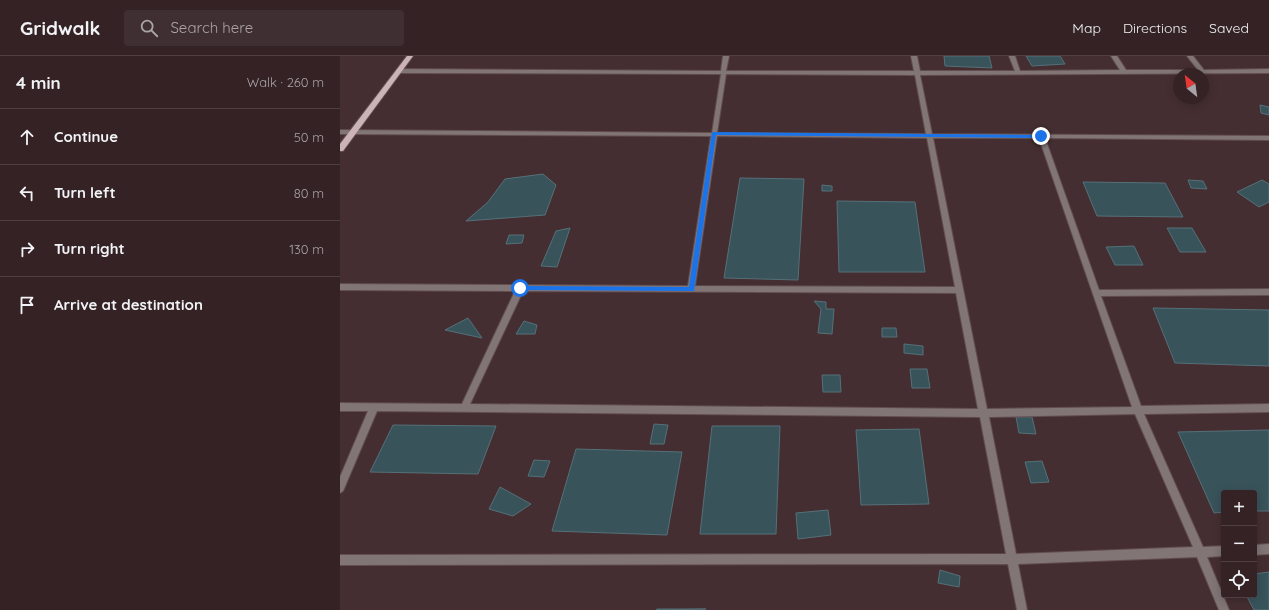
<!DOCTYPE html>
<html lang="en">
<head>
<meta charset="utf-8">
<style>
	:root { --surface:#342225; --page:#3f2f32; --text:#f1f3f6; --muted:#a9a4a7; --line:#4e3f42 }
	body { margin:0; font-family:Quicksand,sans-serif; background:var(--page); color:var(--text) }
	.controls { position:absolute; right:12px; bottom:12px; display:grid; overflow:hidden; border-radius:4px; box-shadow:0 2px 10px #0003 }
	.controls button { width:36px; height:36px; display:grid; place-items:center; padding:0; border:0; border-bottom:1px solid var(--line); background:var(--surface); color:var(--text); font:20px sans-serif }
	.compass { position:absolute; left:833px; top:12px; width:36px; height:36px; border-radius:50%; background:var(--surface); box-shadow:0 2px 10px #0003; rotate:331deg }
	.stop { position:absolute; width:12px; height:12px; margin:-9px; border:3px solid #1a73e8; border-radius:50%; background:#fff }
	.stop.end { background:#1a73e8; border-color:#fff; box-shadow:0 1px 4px #0008 }
	.list { margin:0; padding:0; list-style:none }
	h2 { display:flex; justify-content:space-between; align-items:center; height:52px; margin:0; padding:0 16px; font-size:17px }
	h2 small { font-size:13px; font-weight:400; color:var(--muted) }
	.list li { display:grid; grid-template-columns:26px 1fr auto; gap:12px; align-items:center; box-sizing:border-box; height:56px; padding:0 16px; border-top:1px solid var(--line) }
	.list b { display:block; font-size:15px; white-space:nowrap }
	.list em { font-size:13px; font-style:normal; color:var(--muted) }
	.icon { flex:none; width:22px; height:22px; fill:none; stroke:currentColor; stroke-width:2; stroke-linecap:round; stroke-linejoin:round }
	.map { position:relative; flex:none; width:929px; height:554px; overflow:hidden }
	header { display:flex; align-items:center; gap:24px; box-sizing:border-box; height:56px; padding:0 20px; background:var(--surface); border-bottom:1px solid var(--line) }
	header strong { font-size:19px }
	nav { display:flex; gap:22px; margin-inline-start:auto; font-size:14px }
	.search { width:280px; height:36px; background:var(--page); display:flex; align-items:center; gap:10px; box-sizing:border-box; padding:0 14px; border-radius:4px; color:var(--muted); font-size:15px }
	main { display:flex }
	aside { flex:1; background:var(--surface) }
	.map>svg:first-child { display:block }
</style>
</head>
<body>
<header>
<strong>Gridwalk</strong>
<div class="search"><svg class="icon" aria-label="search" viewBox="0 0 24 24"><circle cx="10" cy="10" r="6"/><path d="M15 15l6 6"/></svg>Search here</div>
<nav><a>Map</a><a>Directions</a><a>Saved</a></nav>
</header>
<main>
<aside>
<h2>4 min<small>Walk · 260 m</small></h2>
<ul class="list">
<li><svg class="icon" aria-label="ahead" viewBox="0 0 24 24"><path d="M12 20V5M6 11l6-6 6 6"/></svg><div><b>Continue</b></div><em>50 m</em></li>
<li><svg class="icon" aria-label="left" viewBox="0 0 24 24"><path d="M17 20v-9H6M10 6l-5 5 5 5"/></svg><div><b>Turn left</b></div><em>80 m</em></li>
<li><svg class="icon" aria-label="right" viewBox="0 0 24 24"><path d="M7 20v-9h11M14 6l5 5-5 5"/></svg><div><b>Turn right</b></div><em>130 m</em></li>
<li><svg class="icon" aria-label="arrive" viewBox="0 0 24 24"><path d="M6 21V4h12l-3 4 3 4H6"/></svg><div><b>Arrive at destination</b></div></li>
</ul>
</aside>
<div class="map">
<svg width="929" height="554" viewBox="0 0 929 554">
	<rect width="100%" height="100%" fill="#452e31"/>
	<g fill="#39535b" stroke="#557078">
		<path d="M604,0H649L652,12L605,10Z"/>
		<path d="M686,0H720L725,8L692,10Z"/>
		<path d="M920,49L929,51V59L921,57Z"/>
		<path d="M203,118L216,129L205,159L126,165L148,146L165,123Z"/>
		<path d="M400,122L464,123L458,224L384,222Z"/>
		<path d="M848,124L863,125L867,133L851,132Z"/>
		<path d="M922,124L929,128V146L919,151L897,136Z"/>
		<path d="M743,126L825,127L843,161L757,160Z"/>
		<path d="M482,129L492,130V135H482Z"/>
		<path d="M497,145L575,146L585,216H499Z"/>
		<path d="M230,172L217,211L201,210L216,175Z"/>
		<path d="M827,172H852L866,196H840Z"/>
		<path d="M169,179H184L182,187L166,188Z"/>
		<path d="M794,190L803,209H775L766,191Z"/>
		<path d="M474,245L486,246V253H494L492,278L478,277L481,253Z"/>
		<path d="M813,252L929,254V310L835,307Z"/>
		<path d="M128,262L142,282L105,274Z"/>
		<path d="M184,265L197,269L195,278H176Z"/>
		<path d="M542,272H556L557,281H542Z"/>
		<path d="M564,288L583,290V299L564,297Z"/>
		<path d="M570,313H587L590,332H572Z"/>
		<path d="M482,319H500L501,336H483Z"/>
		<path d="M676,361H692L696,378L679,377Z"/>
		<path d="M314,368L328,369L324,388H310Z"/>
		<path d="M53,369L156,370L138,418L30,416Z"/>
		<path d="M372,370H440L436,478H360Z"/>
		<path d="M579,373L589,448L521,449L516,374Z"/>
		<path d="M929,374V455H914V437H884V456L874,457L838,376Z"/>
		<path d="M236,393L342,396L327,479L212,475Z"/>
		<path d="M194,404L210,405L204,421L188,420Z"/>
		<path d="M702,405L709,426L691,427L685,406Z"/>
		<path d="M160,431L191,448L173,460L149,453Z"/>
		<path d="M488,454L491,479L458,483L456,457Z"/>
		<path d="M600,514L620,520L619,531L598,527Z"/>
		<path d="M929,516V554H914L906,539H914V518Z"/>
		<path d="M317,553H366L316,554Z"/>
	</g>
	<g fill="none" stroke-linecap="round" stroke-linejoin="round">
		<defs>
			<g id="street">
				<path d="M383,0H389L386,15H574L571,0H577L580,15H675L669,0H675L680,15L780,14L771,0H777L786,14H858L847,0H853L864,14L929,13V17L580,19L592,78L929,80V84L705,82L759,234L929,233V239L761,240L801,350L929,348V356L804,358L863,491L884,490V500L867,501L889,554H879L857,501L678,508L687,554H677L668,508L0,509V499L666,498L640,361L37,355L3,435L0,437V421L28,355H0V347L122,348L175,235L0,234V228L348,230L371,80L0,78V74L372,77L381,18L59,17L56,15L59,13L381,15ZM386,18L575,19L586,78L377,77ZM377,80L587,82L615,231L355,230ZM593,82H699L792,351L647,353ZM183,235L616,237L638,353L130,348ZM795,358L853,491L676,498L649,361Z"/>
				<path d="M929,488V498L914,499V489Z"/>
			</g>
			<path id="primary" d="M67,0H73L3,95H0V88Z"/>
		</defs>
		<use href="#street" stroke="#624d4f" stroke-width="2"/>
		<use href="#primary" stroke="#624d4f" stroke-width="2"/>
		<use href="#street" fill="#817576" fill-rule="evenodd"/>
		<use href="#primary" fill="#ccb3b7" fill-rule="evenodd"/>
	</g>
	<path fill="#1a73e8" d="M372,76L701,79L703,80L701,82L376,79L354,235L178,234V230H180L349,231Z"/>
</svg>
<div class="controls">
<button>+</button>
<button>−</button>
<button><svg class="icon" aria-label="locate" viewBox="0 0 24 24"><circle cx="12" cy="12" r="6"/><path d="M12 2v4M12 18v4M2 12h4M18 12h4"/></svg></button>
</div>
<svg class="compass" viewBox="-18 -18 36 36"><path d="M0-13l5 13h-10z" fill="#e53935"/><path d="M0 13l5-13h-10z" fill="#a9a4a7"/></svg>
<div class="stop" style="left:180px;top:232px"></div>
<div class="stop end" style="left:701px;top:80px"></div>
</div>
</main>
</body>
</html>
